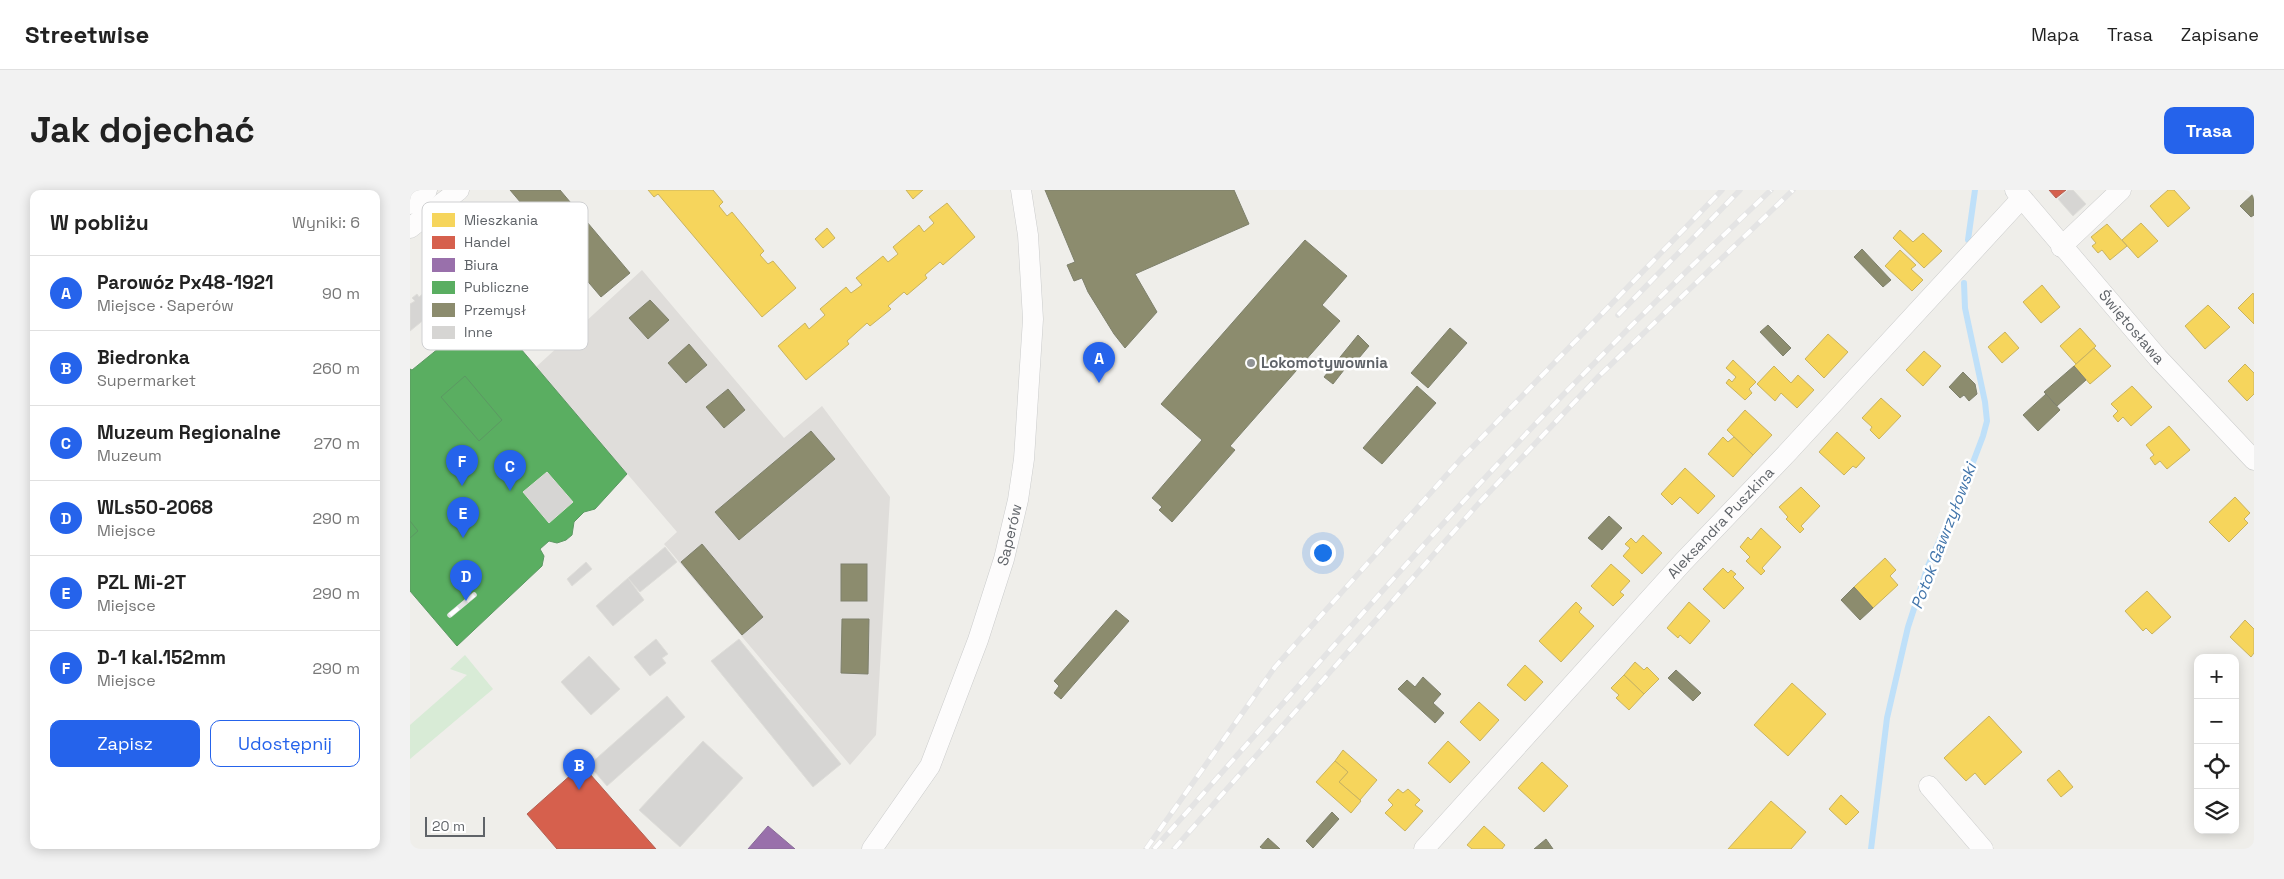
<!DOCTYPE html>
<html lang="pl">
<head>
<meta charset="utf-8">
<style>
	:root { --surface:#fff; --page:#f2f2f2; --text:#222; --muted:#767676; --line:#e0e0e0; --accent:#2563eb }
	body { margin:0; font-family:"Space Grotesk",sans-serif; background:var(--page); color:var(--text) }
	.controls { position:absolute; right:15px; bottom:15px; display:grid; overflow:hidden; border-radius:10px; box-shadow:0 2px 12px #0003 }
	.controls button { width:45px; height:45px; display:grid; place-items:center; padding:0; border:0; border-bottom:1px solid var(--line); background:var(--surface); color:var(--text); font:25px sans-serif }
	.scale { position:absolute; left:15px; bottom:12px; width:60px; box-sizing:border-box; padding-left:5px; border:2px solid #5f6368; border-top:0; font-size:14px; line-height:18px; white-space:nowrap; color:#5f6368; -webkit-text-stroke:4px #fff; paint-order:stroke }
	.you { position:absolute; left:912px; top:362px; width:18px; height:18px; margin:-12px; border:4px solid #fff; border-radius:50%; background:#1a73e8; box-shadow:0 0 0 8px #1a73e833 }
	.badge { display:grid; place-items:center; width:32px; height:32px; border-radius:50%; background:var(--accent); color:#fff; font-size:16px; font-weight:700 }
	.pin { position:absolute; translate:-50% -41px; filter:drop-shadow(0 1px 2px #0008) }
	.pin::after { content:''; position:absolute; top:26px; width:18px; height:15px; background:inherit; clip-path:polygon(0 0,100% 0,50% 100%) }
	.list { margin:0; padding:0; list-style:none }
	h2 { display:flex; justify-content:space-between; align-items:center; height:65px; margin:0; padding:0 20px; font-size:21px }
	h2 small { font-size:16px; font-weight:400; color:var(--muted) }
	.list li { display:grid; grid-template-columns:32px 1fr auto; gap:15px; align-items:center; box-sizing:border-box; height:75px; padding:0 20px; border-top:1px solid var(--line) }
	.list b { display:block; font-size:19px; white-space:nowrap }
	.list p { margin:0; font-size:16px; white-space:nowrap; color:var(--muted) }
	.list em { font-size:16px; font-style:normal; color:var(--muted) }
	.actions { display:flex; gap:10px; padding:15px 20px }
	.actions a { flex:1; padding:11px 0; border:1px solid var(--accent); border-radius:10px; text-align:center; font-size:18px; color:var(--accent) }
	.actions .main { background:var(--accent); color:#fff }
	.icon { flex:none; width:28px; height:28px; fill:none; stroke:currentColor; stroke-width:2; stroke-linecap:round; stroke-linejoin:round }
	.map { position:relative; flex:none; width:1844px; height:659px; overflow:hidden; border-radius:10px }
	header { display:flex; align-items:center; gap:30px; box-sizing:border-box; height:70px; padding:0 25px; background:var(--surface); border-bottom:1px solid var(--line) }
	header strong { font-size:24px }
	nav { display:flex; gap:28px; margin-inline-start:auto; font-size:18px }
	.intro { display:flex; align-items:center; justify-content:space-between; box-sizing:border-box; height:120px; padding:0 30px }
	h1 { margin:0; font-size:35px }
	.button { padding:12px 22px; border-radius:10px; background:var(--accent); color:#fff; font-size:18px; font-weight:700 }
	main { display:flex; gap:30px; padding:0 30px }
	aside { flex:1; background:var(--surface); border-radius:10px; box-shadow:0 2px 12px #0003 }
	.map>svg:first-child { display:block }
</style>
</head>
<body>
<header>
<strong>Streetwise</strong>
<nav><a>Mapa</a><a>Trasa</a><a>Zapisane</a></nav>
</header>
<div class="intro"><h1>Jak dojechać</h1><a class="button">Trasa</a></div>
<main>
<aside>
<h2>W pobliżu<small>Wyniki: 6</small></h2>
<ul class="list">
<li><span class="badge">A</span><div><b>Parowóz Px48-1921</b><p>Miejsce · Saperów</p></div><em>90 m</em></li>
<li><span class="badge">B</span><div><b>Biedronka</b><p>Supermarket</p></div><em>260 m</em></li>
<li><span class="badge">C</span><div><b>Muzeum Regionalne</b><p>Muzeum</p></div><em>270 m</em></li>
<li><span class="badge">D</span><div><b>WLs50-2068</b><p>Miejsce</p></div><em>290 m</em></li>
<li><span class="badge">E</span><div><b>PZL Mi-2T</b><p>Miejsce</p></div><em>290 m</em></li>
<li><span class="badge">F</span><div><b>D-1 kal.152mm</b><p>Miejsce</p></div><em>290 m</em></li>
</ul>
<div class="actions"><a class="main">Zapisz</a><a>Udostępnij</a></div>
</aside>
<div class="map">
<svg width="1844" height="659" viewBox="0 0 1844 659">
	<rect width="100%" height="100%" fill="#efeeea"/>
	<path fill="#dfddda" d="M232,80L374,248L412,216L480,307L466,545L440,575L254,354L267,342L126,177Z"/>
	<path fill="#d8ebd6" d="M55,465L83,499L0,569V535L57,485L40,479Z"/>
	<g fill="#f6d55c" stroke="#c9b360">
		<path d="M238,0H303L313,12L309,16L317,26L322,22L354,61L350,65L358,74L363,71L386,98L352,127L248,4L244,7Z"/>
		<path d="M496,0H513L503,9Z"/>
		<path d="M1758,0H1764L1780,18L1758,37L1740,16Z"/>
		<path d="M537,13L565,47L533,75L530,72L515,85L517,88L497,105L494,102L478,116L481,119L460,136L457,133L437,151L439,154L396,190L368,156L395,133L399,139L415,125L410,119L436,97L441,103L452,95L446,88L473,66L478,72L488,64L483,57L509,35L514,42L524,33L519,27Z"/>
		<path d="M1731,33L1748,51L1728,68L1712,50Z"/>
		<path d="M1697,34L1717,56L1700,70L1692,60L1688,63L1682,56L1686,53L1681,47Z"/>
		<path d="M417,38L425,48L413,58L405,49Z"/>
		<path d="M1490,40L1503,52L1513,43L1532,61L1514,78L1483,48Z"/>
		<path d="M1490,60L1506,75L1501,79L1513,90L1502,101L1475,76Z"/>
		<path d="M1632,95L1650,117L1631,133L1613,112Z"/>
		<path d="M1843,103L1844,105V134L1828,118Z"/>
		<path d="M1798,115L1820,137L1795,159L1775,136Z"/>
		<path d="M1670,138L1686,156L1666,174L1650,156Z"/>
		<path d="M1595,142L1609,158L1592,173L1578,157Z"/>
		<path d="M1418,144L1438,162L1414,188L1395,169Z"/>
		<path d="M1684,158L1701,176L1680,194L1664,176Z"/>
		<path d="M1514,161L1531,176L1513,196L1496,180Z"/>
		<path d="M1323,170L1346,192L1339,199L1342,203L1335,210L1316,193L1319,189L1322,192L1326,187L1316,178Z"/>
		<path d="M1835,174L1844,183V204L1837,211L1818,191Z"/>
		<path d="M1364,176L1381,193L1388,185L1404,200L1387,218L1371,203L1365,211L1347,194Z"/>
		<path d="M1722,196L1742,217L1721,236L1713,227L1708,232L1703,226L1708,221L1701,214Z"/>
		<path d="M1471,208L1491,226L1469,249L1460,240L1462,237L1452,228Z"/>
		<path d="M1335,220L1362,245L1343,265L1317,240Z"/>
		<path d="M1759,236L1780,260L1757,279L1750,271L1745,275L1740,268L1744,265L1736,255Z"/>
		<path d="M1427,242L1455,268L1446,278L1443,276L1434,285L1409,262Z"/>
		<path d="M1313,247L1318,252L1324,247L1343,265L1323,287L1298,264Z"/>
		<path d="M1275,278L1305,306L1288,324L1270,307L1262,315L1251,304Z"/>
		<path d="M1391,297L1410,316L1391,336L1394,339L1390,343L1376,329L1378,327L1369,317Z"/>
		<path d="M1825,307L1840,323L1834,329L1838,333L1819,352L1799,332Z"/>
		<path d="M1351,338L1371,357L1352,378L1355,381L1351,385L1336,371L1340,367L1330,357L1338,347L1341,350Z"/>
		<path d="M1233,345L1252,363L1232,384L1213,366L1220,358L1215,354L1221,348L1226,353Z"/>
		<path d="M1475,368L1486,380L1480,386L1488,395L1463,418L1444,397Z"/>
		<path d="M1201,374L1220,391L1210,402L1214,405L1203,416L1181,396Z"/>
		<path d="M1313,378L1318,383L1321,380L1326,384L1323,387L1334,398L1314,419L1293,399Z"/>
		<path d="M1737,401L1761,427L1742,444L1736,438L1733,441L1715,421Z"/>
		<path d="M1166,412L1172,418L1169,422L1184,436L1151,472L1129,451Z"/>
		<path d="M1279,412L1300,431L1280,454L1270,445L1268,448L1257,438Z"/>
		<path d="M1835,430L1844,439V463L1841,467L1820,447Z"/>
		<path d="M1225,472L1234,480L1237,477L1249,489L1234,504L1214,485Z"/>
		<path d="M1115,475L1133,492L1115,511L1097,495Z"/>
		<path d="M1214,485L1234,504L1219,520L1206,508L1209,505L1201,498Z"/>
		<path d="M1382,493L1416,524L1378,566L1344,535Z"/>
		<path d="M1069,512L1089,530L1070,551L1050,532Z"/>
		<path d="M1579,526L1612,562L1575,595L1565,583L1556,591L1534,568Z"/>
		<path d="M1038,551L1060,572L1040,593L1018,573Z"/>
		<path d="M933,560L967,590L950,610L929,592L938,582L925,571Z"/>
		<path d="M925,571L938,582L929,592L951,611L941,623L906,592Z"/>
		<path d="M1132,572L1158,596L1134,622L1108,598Z"/>
		<path d="M1649,580L1663,597L1651,607L1637,590Z"/>
		<path d="M988,599L993,603L998,599L1010,610L1005,615L1013,621L995,641L975,623L983,615L978,610Z"/>
		<path d="M1431,605L1449,622L1436,635L1419,619Z"/>
		<path d="M1361,611L1396,642L1381,659H1318Z"/>
		<path d="M1074,636L1095,655L1092,659H1062L1057,655Z"/>
	</g>
	<g fill="#d6604d" stroke="#b26155">
		<path d="M1639,0H1656L1646,8Z"/>
		<path d="M172,575L246,659H147L117,624Z"/>
	</g>
	<path fill="#9970ab" stroke="#886c97" d="M358,636L385,659H338Z"/>
	<g fill="#5aae61" stroke="#5c9863">
		<path d="M77,119L217,284L185,319L174,322L164,332L162,345L156,350L147,353L139,351L130,359L134,366L132,376L47,456L0,401V179L2,180Z"/>
		<path d="M55,186L92,230L69,251L31,207Z"/>
		<path d="M0,331L8,341L0,348Z"/>
	</g>
	<g fill="#8c8c6e" stroke="#7e806c">
		<path d="M100,0H150L220,83L191,107Z"/>
		<path d="M635,0H824L839,34L725,84L747,122L715,158L704,144L678,102L672,88L664,91L657,75L665,72Z"/>
		<path d="M1844,3V25L1841,27L1830,16Z"/>
		<path d="M895,50L937,86L912,115L930,131L820,256L825,260L762,332L749,320L752,317L742,308L792,250L751,214Z"/>
		<path d="M1452,59L1481,90L1473,97L1444,67Z"/>
		<path d="M240,110L259,130L238,149L219,128Z"/>
		<path d="M1358,135L1381,158L1373,166L1350,142Z"/>
		<path d="M1040,138L1057,153L1018,198L1001,183Z"/>
		<path d="M948,145L959,156L944,174L941,171L923,194L914,187Z"/>
		<path d="M279,154L297,175L276,193L258,173Z"/>
		<path d="M1664,176L1676,190L1647,216L1634,202Z"/>
		<path d="M1553,182L1565,194L1567,204L1559,211L1554,205L1550,208L1539,197Z"/>
		<path d="M1007,196L1026,213L972,274L953,258Z"/>
		<path d="M318,199L335,220L314,238L296,217Z"/>
		<path d="M1636,204L1650,220L1628,241L1613,225Z"/>
		<path d="M401,241L425,269L329,350L305,322Z"/>
		<path d="M1199,326L1212,338L1192,360L1178,348Z"/>
		<path d="M292,354L353,427L332,445L271,372Z"/>
		<rect x="431" y="374" width="26" height="37"/>
		<path d="M1444,397L1463,418L1450,430L1431,410Z"/>
		<path d="M706,420L719,431L651,509L644,503L649,496L644,491Z"/>
		<path d="M432,429H459L458,484L431,483Z"/>
		<path d="M1266,480L1291,503L1283,511L1258,488Z"/>
		<path d="M1013,487L1031,504L1023,513L1034,523L1025,533L988,499L997,490L1005,497Z"/>
		<path d="M922,622L929,629L903,658L896,651Z"/>
		<path d="M858,648L870,659H853L850,657Z"/>
		<path d="M1136,649L1143,659H1124Z"/>
	</g>
	<g fill="none" stroke-linecap="round" stroke-linejoin="round">
		<g stroke="#bfe0f9" stroke-width="6">
			<path d="M1558,50L1565,0"/>
			<path d="M1461,659L1477,528L1498,437L1518,376L1554,296L1573,246L1577,231L1575,212L1555,118L1554,93"/>
		</g>
	</g>
	<g fill="#d6d5d3" stroke="#deddd9">
		<path d="M1658,0H1663L1676,14L1663,26L1648,9Z"/>
		<path d="M32,88L46,104L0,141V114L5,111L2,108L7,104L9,107Z"/>
		<path d="M137,282L163,312L139,333L113,302Z"/>
		<path d="M255,357L267,372L230,402L218,388Z"/>
		<path d="M176,372L182,379L162,396L157,389Z"/>
		<path d="M218,388L234,410L203,436L186,416Z"/>
		<path d="M246,449L258,464L252,468L256,473L240,486L224,467Z"/>
		<path d="M329,449L431,574L403,597L301,471Z"/>
		<path d="M179,466L210,499L181,525L151,492Z"/>
		<path d="M257,506L275,527L197,596L179,575Z"/>
		<path d="M293,551L333,588L270,657L229,620Z"/>
	</g>
	<g fill="none" stroke-linecap="round" stroke-linejoin="round">
		<defs>
			<g id="minor">
				<path id="s1" d="M1605,0L1748,168L1844,270"/>
				<path d="M0,14L17,0"/>
				<path d="M0,38L49,0"/>
				<path d="M1651,57L1711,0"/>
				<path d="M1519,596L1573,659"/>
				<path id="s2" d="M462,659L520,576L568,450L594,369L608,310L614,269L623,129L618,45L611,0"/>
				<path id="s3" d="M1014,659L1273,372L1378,262L1611,9"/>
			</g>
		</defs>
		<use href="#minor" stroke="#cbcccc" stroke-width="21"/>
		<use href="#minor" stroke="#fdfcfc" stroke-width="20"/>
		<defs>
			<g id="rail">
				<path d="M1208,125L1330,0"/>
				<path d="M40,425L64,405"/>
				<path d="M736,659L865,477L1050,270L1312,0"/>
				<path d="M744,659C879,508 1011,353 1151,207C1219,137 1289,68 1361,0"/>
				<path d="M764,659L1069,313L1189,186L1383,0"/>
			</g>
		</defs>
		<use href="#rail" stroke="#e4e4e4" stroke-width="5.5"/>
		<use href="#rail" stroke="#fff" stroke-width="4" stroke-dasharray="11" stroke-linecap="butt"/>
	</g>
	<circle fill="#919496" stroke="#fff" stroke-width="2" cx="841" cy="173" r="5"/>
	<g text-anchor="middle" stroke-width="5" stroke-linejoin="round" paint-order="stroke">
		<g font-size="15" fill="#5f6368" stroke="#fff">
			<text dy="5" stroke="none"><textPath href="#s1" startOffset="180">Świętosława</textPath></text>
			<text dy="5" stroke="none"><textPath href="#s3" startOffset="441">Aleksandra Puszkina</textPath></text>
			<text dy="5" stroke="none"><textPath href="#s2" startOffset="346">Saperów</textPath></text>
		</g>
		<g font-size="15" font-weight="bold" fill="#5f6368" stroke="#fff" text-anchor="start">
			<text x="851" y="178">Lokomotywownia</text>
		</g>
		<g font-size="16" font-style="italic" fill="#4174aa" stroke="#fff">
			<text transform="translate(1533 346) rotate(-69)" y="6">Potok Gawrzyłowski</text>
		</g>
	</g>
	<rect x="12" y="12" width="166" height="148" rx="8" fill="#fff" stroke="#cfd0d2" stroke-width="1"/>
	<rect x="22" y="23" width="23" height="14" fill="#f6d55c"/>
	<rect x="22" y="46" width="23" height="13" fill="#d6604d"/>
	<rect x="22" y="68" width="23" height="14" fill="#9970ab"/>
	<rect x="22" y="91" width="23" height="13" fill="#5aae61"/>
	<rect x="22" y="113" width="23" height="14" fill="#8c8c6e"/>
	<rect x="22" y="136" width="23" height="13" fill="#d6d5d3"/>
	<g font-size="14" fill="#5f6368">
		<text x="54" y="35">Mieszkania</text>
		<text x="54" y="57">Handel</text>
		<text x="54" y="80">Biura</text>
		<text x="54" y="102">Publiczne</text>
		<text x="54" y="125">Przemysł</text>
		<text x="54" y="147">Inne</text>
	</g>
</svg>
<div class="controls">
<button>+</button>
<button>−</button>
<button><svg class="icon" aria-label="locate" viewBox="0 0 24 24"><circle cx="12" cy="12" r="6"/><path d="M12 2v4M12 18v4M2 12h4M18 12h4"/></svg></button>
<button><svg class="icon" aria-label="layers" viewBox="0 0 24 24"><path d="M12 4l9 5-9 5-9-5zM3 14l9 5 9-5"/></svg></button>
</div>
<div class="scale">20 m</div>
<div class="you"></div>
<div class="pin badge" style="left:689px;top:193px">A</div>
<div class="pin badge" style="left:169px;top:600px">B</div>
<div class="pin badge" style="left:100px;top:301px">C</div>
<div class="pin badge" style="left:56px;top:411px">D</div>
<div class="pin badge" style="left:53px;top:348px">E</div>
<div class="pin badge" style="left:52px;top:296px">F</div>
</div>
</main>
</body>
</html>
